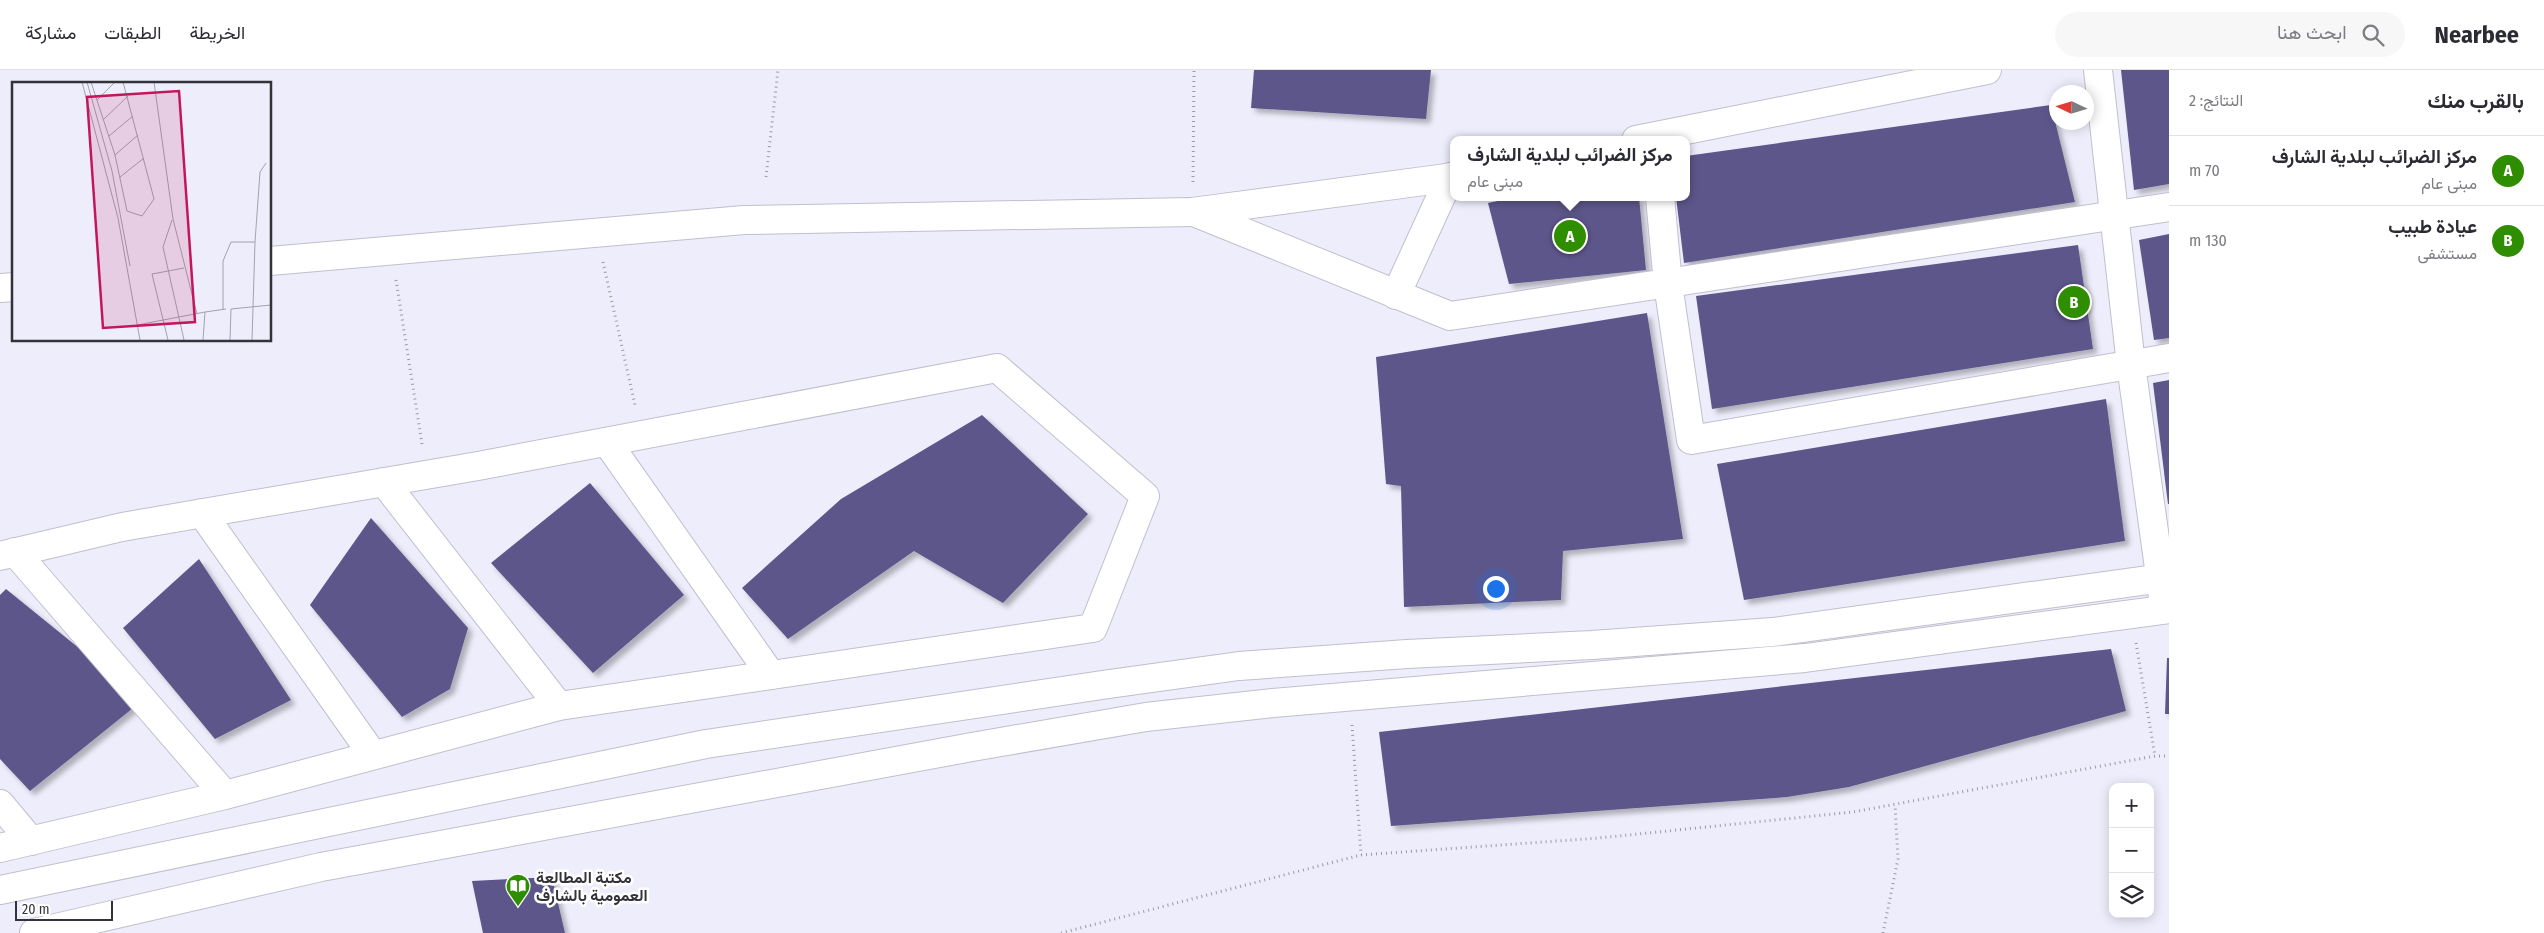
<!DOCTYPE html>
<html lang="ar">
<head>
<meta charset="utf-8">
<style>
	:root { --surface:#fff; --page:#f7f7f7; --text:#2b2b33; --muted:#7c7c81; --line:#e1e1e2; --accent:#2f8d00 }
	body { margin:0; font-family:"Fira Sans Condensed",Vazirmatn,sans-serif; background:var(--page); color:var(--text); direction:rtl }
	.controls { position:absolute; right:15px; bottom:15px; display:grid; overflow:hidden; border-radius:10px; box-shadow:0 2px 12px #0003 }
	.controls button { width:45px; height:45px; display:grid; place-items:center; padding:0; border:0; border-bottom:1px solid var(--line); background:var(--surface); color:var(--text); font:25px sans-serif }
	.compass { position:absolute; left:2049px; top:15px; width:45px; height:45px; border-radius:50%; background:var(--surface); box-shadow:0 2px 12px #0003; rotate:274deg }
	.scale { position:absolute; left:15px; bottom:12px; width:98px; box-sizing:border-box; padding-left:5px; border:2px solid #333238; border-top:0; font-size:14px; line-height:18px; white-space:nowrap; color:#333238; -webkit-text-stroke:4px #fff; paint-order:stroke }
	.you { position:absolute; left:1495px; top:518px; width:18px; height:18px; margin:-12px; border:4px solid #fff; border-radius:50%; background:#1a73e8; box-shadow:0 0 0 8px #1a73e833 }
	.badge { display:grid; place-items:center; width:32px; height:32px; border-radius:50%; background:var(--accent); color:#fff; font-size:16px; font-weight:700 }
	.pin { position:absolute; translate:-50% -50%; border:2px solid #fff; box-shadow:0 1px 5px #0006 }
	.popup { position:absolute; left:1450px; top:66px; width:240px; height:65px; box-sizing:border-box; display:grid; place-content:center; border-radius:10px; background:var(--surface); filter:drop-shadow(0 1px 4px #0005); font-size:16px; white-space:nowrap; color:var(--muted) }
	.popup b { font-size:19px; color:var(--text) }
	.popup::after { content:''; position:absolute; left:50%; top:100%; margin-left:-10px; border:10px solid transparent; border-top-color:var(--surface) }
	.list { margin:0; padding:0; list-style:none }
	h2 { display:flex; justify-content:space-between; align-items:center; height:65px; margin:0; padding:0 20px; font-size:21px }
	h2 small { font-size:16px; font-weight:400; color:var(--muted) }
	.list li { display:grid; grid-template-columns:32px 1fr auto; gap:15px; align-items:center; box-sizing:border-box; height:70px; padding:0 20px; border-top:1px solid var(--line) }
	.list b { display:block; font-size:19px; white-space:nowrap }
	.list p { margin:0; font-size:16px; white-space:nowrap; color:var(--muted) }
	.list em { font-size:16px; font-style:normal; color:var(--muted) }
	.icon { flex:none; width:28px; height:28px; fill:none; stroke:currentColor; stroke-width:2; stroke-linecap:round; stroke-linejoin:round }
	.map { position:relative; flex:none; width:2169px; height:863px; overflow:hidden; direction:ltr }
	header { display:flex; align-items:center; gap:30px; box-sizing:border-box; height:70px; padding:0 25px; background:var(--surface); border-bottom:1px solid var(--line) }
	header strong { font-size:24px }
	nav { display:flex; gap:28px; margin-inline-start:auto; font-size:18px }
	.search { width:350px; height:45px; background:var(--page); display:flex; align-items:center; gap:12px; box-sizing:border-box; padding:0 18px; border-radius:28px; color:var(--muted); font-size:19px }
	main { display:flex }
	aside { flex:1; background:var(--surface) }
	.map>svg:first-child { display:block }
</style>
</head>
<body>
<header>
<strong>Nearbee</strong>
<div class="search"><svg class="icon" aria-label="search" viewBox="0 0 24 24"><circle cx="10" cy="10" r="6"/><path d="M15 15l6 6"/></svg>ابحث هنا</div>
<nav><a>الخريطة</a><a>الطبقات</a><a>مشاركة</a></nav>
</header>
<main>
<aside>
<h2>بالقرب منك<small>النتائج: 2</small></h2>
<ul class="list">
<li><span class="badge">A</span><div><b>مركز الضرائب لبلدية الشارف</b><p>مبنى عام</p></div><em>70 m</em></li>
<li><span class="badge">B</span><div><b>عيادة طبيب</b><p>مستشفى</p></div><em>130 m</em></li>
</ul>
</aside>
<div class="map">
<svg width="2169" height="863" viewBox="0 0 2169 863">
	<defs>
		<filter id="shadow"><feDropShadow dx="4.5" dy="4.5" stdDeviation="2.5" flood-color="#0004"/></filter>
	</defs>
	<rect width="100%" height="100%" fill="#eeedfb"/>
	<g fill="#5d568a" filter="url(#shadow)">
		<path d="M1254,0H1431L1426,49L1251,38Z"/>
		<path d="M2121,0H2169V114L2134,120Z"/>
		<path d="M2051,35L2075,132L1684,193L1676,127H1686V86Z"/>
		<path d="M1517,127H1639L1646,200L1509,214L1488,133Z"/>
		<path d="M2169,164V268L2154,270L2139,170Z"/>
		<path d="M2078,175L2093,279L1712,339L1696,226Z"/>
		<path d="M1647,243L1683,469L1563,481L1561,530L1404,537L1401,416L1386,414L1376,287Z"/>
		<path d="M2169,310V434H2168L2153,313Z"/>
		<path d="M2106,329L2125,471L1744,530L1717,394Z"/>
		<path d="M982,345L1088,444L1003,533L914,481L788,569L742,518L841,429Z"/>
		<path d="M590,413L684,525L593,603L491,493Z"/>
		<path d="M371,448L468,558L450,619L402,647L310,535Z"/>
		<path d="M199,489L291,630L215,669L123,558Z"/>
		<path d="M6,519L143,630L30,721L0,689V525Z"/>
		<path d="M2111,579L2126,641L1849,717L1787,727L1391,756L1379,662Z"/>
		<path d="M2167,588H2169V644H2165Z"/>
		<path d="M552,807L565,863H483L472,811Z"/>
	</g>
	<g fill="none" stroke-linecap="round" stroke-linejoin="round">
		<defs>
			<g id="minor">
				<path d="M2098,0L2131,295L2163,527"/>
				<path d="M1636,70L1987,0"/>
				<path d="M1660,127L1668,214L1691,370L2169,288"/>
				<path d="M1194,142L1450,246L2169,137"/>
				<path d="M270,191L744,150L1192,142L1454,107"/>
				<path d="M0,218L14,217"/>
				<path d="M1396,225L1450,107"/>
				<path d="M607,372L771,605"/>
				<path d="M384,412L559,636"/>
				<path d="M202,443L373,685"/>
				<path d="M15,482L225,725"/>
				<path d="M0,486L122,457L478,396L997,298L1145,426L1093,558L559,636L225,725L0,778"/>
				<path d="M0,734L31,771"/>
				<path d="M0,820L706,674L1109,614L1239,596L1407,584L1592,575L1773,562L2169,507"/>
				<path d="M34,863L321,797L972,677L1146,647L1273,633L1805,588L2169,539"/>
			</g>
		</defs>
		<use href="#minor" stroke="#c0bfcd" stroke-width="30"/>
		<g stroke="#9b9aa4" stroke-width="3" stroke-dasharray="1 4" stroke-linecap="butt">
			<path d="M766,107L778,0"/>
			<path d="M1193,112L1194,0"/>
			<path d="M603,192L635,335"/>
			<path d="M396,210L422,374"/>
			<path d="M2136,573L2155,686"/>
			<path d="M1352,655L1361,785"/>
			<path d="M1061,863L1361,785L1599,768L1853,742L2155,686H2169"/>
			<path d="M1883,863L1898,789L1895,735"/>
		</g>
		<use href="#minor" stroke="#fff" stroke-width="28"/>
	</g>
	<defs>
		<symbol id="library-pin" viewBox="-11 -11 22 30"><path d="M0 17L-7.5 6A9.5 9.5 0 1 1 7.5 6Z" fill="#2f8d00" stroke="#fff"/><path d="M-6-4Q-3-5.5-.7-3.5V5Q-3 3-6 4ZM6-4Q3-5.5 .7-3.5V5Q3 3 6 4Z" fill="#fff"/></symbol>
	</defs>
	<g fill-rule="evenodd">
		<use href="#library-pin" x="504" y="802" width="28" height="38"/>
	</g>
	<g text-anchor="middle" stroke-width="5" stroke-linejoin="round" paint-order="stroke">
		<g font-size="16" font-weight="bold" fill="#333238" stroke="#fff" text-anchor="start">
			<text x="536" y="813">مكتبة المطالعة<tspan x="536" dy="18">العمومية بالشارف</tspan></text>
		</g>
	</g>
	<g transform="translate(12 12)">
		<rect width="259" height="259" fill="#eeedfb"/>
		<path fill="none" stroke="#a3a2ad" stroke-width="1" d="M70,0L106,136L128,258M75,0L100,89L118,184M79,0L103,73L115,129L130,134L142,117L111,0M142,0L161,137L185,232M85,18L103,0M91,38L116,14M97,54L121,34M103,73L126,53M108,95L132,76M160,138L151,165L172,258M211,228V179L219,160H243L248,90L254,81M125,243L193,230M156,258L140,192L172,186M191,258L193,230L214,227M218,258L219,227L259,223M240,258L243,160"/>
		<path fill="#c2185b" fill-opacity="0.15" stroke="#c2185b" stroke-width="2.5" d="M167,9L183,240L91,246L75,15Z"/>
		<rect width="259" height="259" fill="none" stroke="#333238" stroke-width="2.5"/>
	</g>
</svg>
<div class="controls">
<button>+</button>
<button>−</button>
<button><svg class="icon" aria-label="layers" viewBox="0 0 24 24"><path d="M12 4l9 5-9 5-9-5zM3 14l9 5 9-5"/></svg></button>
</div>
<svg class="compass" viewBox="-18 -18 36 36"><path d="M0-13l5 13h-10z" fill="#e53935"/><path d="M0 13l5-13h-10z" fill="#7c7c81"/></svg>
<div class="scale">20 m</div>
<div class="you"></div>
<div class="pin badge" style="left:1570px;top:166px">A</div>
<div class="popup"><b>مركز الضرائب لبلدية الشارف</b>مبنى عام</div>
<div class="pin badge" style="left:2074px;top:232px">B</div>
</div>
</main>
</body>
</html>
